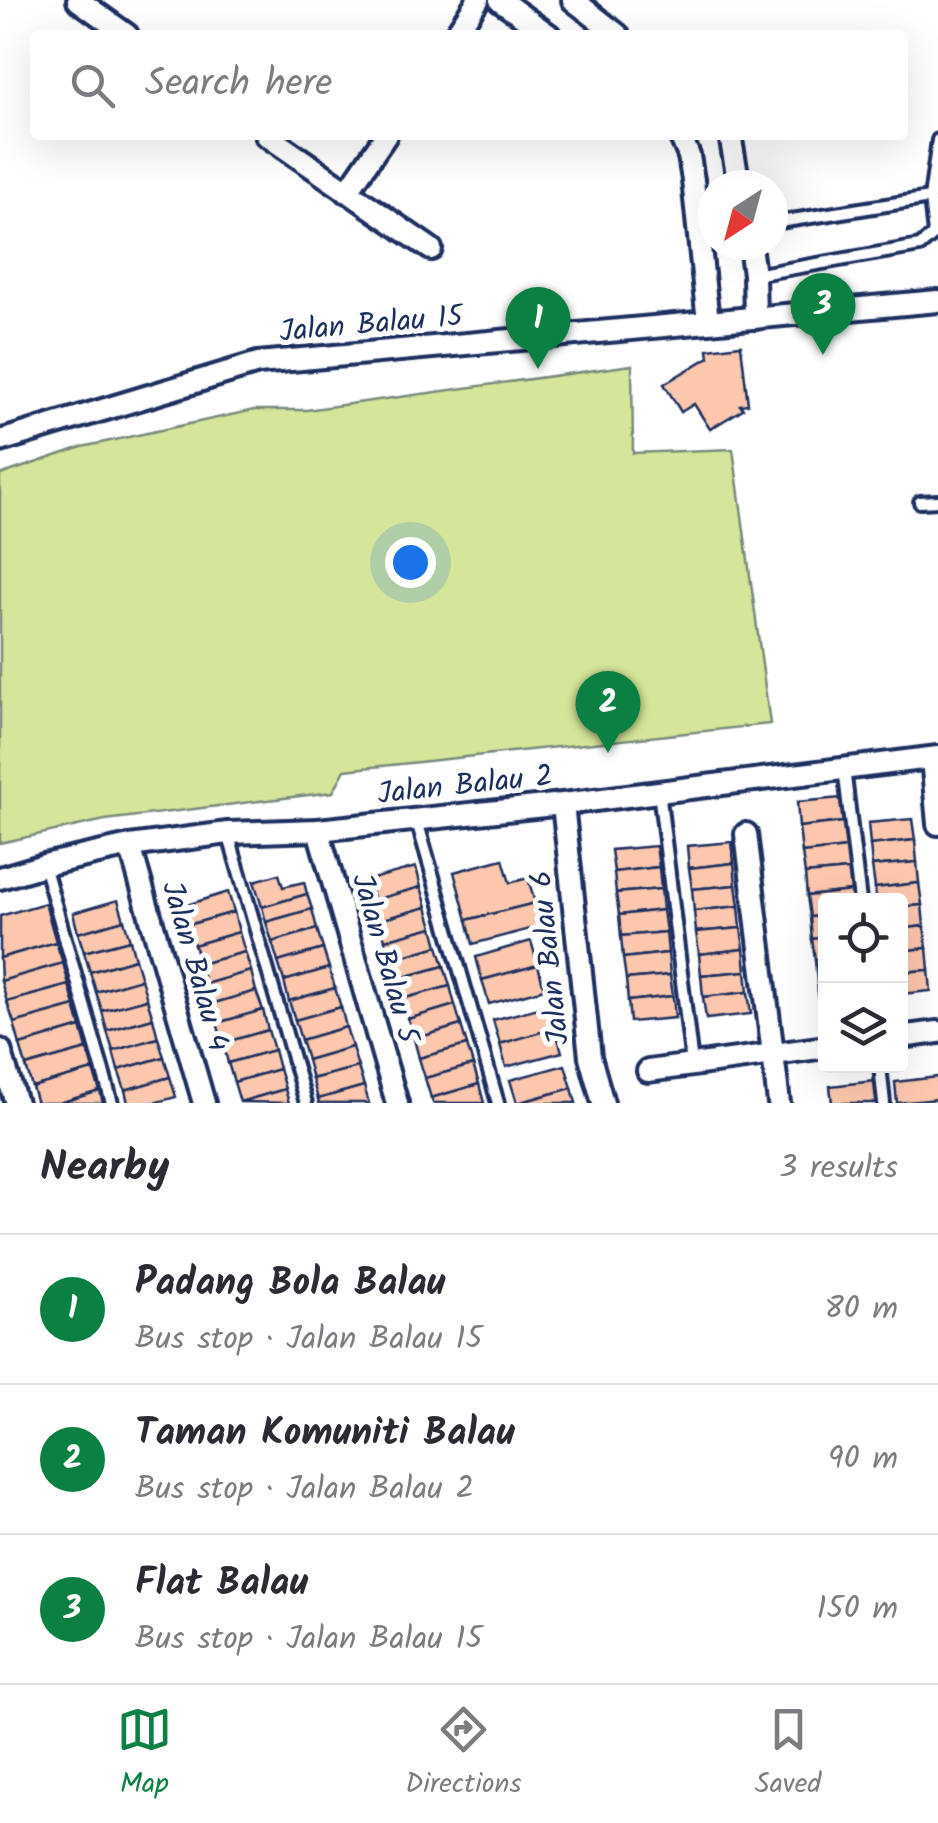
<!DOCTYPE html>
<html lang="en">
<head>
<meta charset="utf-8">
<style>
	:root { --surface:#fff; --page:#f7f7f7; --text:#2b2b33; --muted:#7c7c81; --line:#e1e1e2; --accent:#0b8043 }
	body { margin:0; font-family:Kalam,sans-serif; background:var(--page); color:var(--text) }
	.controls { position:absolute; right:30px; bottom:30px; display:grid; overflow:hidden; border-radius:10px; box-shadow:0 10px 40px #0002 }
	.controls button { width:90px; height:90px; display:grid; place-items:center; padding:0; border:0; border-bottom:2px solid var(--line); background:var(--surface); color:var(--text); font:50px sans-serif }
	.compass { position:absolute; left:698px; top:170px; width:90px; height:90px; border-radius:50%; background:var(--surface); box-shadow:0 10px 40px #0002; rotate:216deg }
	.you { position:absolute; left:410px; top:562px; width:35px; height:35px; margin:-25px; border:8px solid #fff; border-radius:50%; background:#1a73e8; box-shadow:0 0 0 15px #1a73e833 }
	.badge { display:grid; place-items:center; width:65px; height:65px; border-radius:50%; background:var(--accent); color:#fff; font-size:32px; font-weight:700 }
	.pin { position:absolute; translate:-50% -82px; filter:drop-shadow(0 2px 5px #0008) }
	.pin::after { content:''; position:absolute; top:52px; width:35px; height:30px; background:inherit; clip-path:polygon(0 0,100% 0,50% 100%) }
	.list { margin:0; padding:0; list-style:none }
	h2 { display:flex; justify-content:space-between; align-items:center; height:130px; margin:0; padding:0 40px; font-size:42px }
	h2 small { font-size:32px; font-weight:400; color:var(--muted) }
	.list li { display:grid; grid-template-columns:65px 1fr auto; gap:30px; align-items:center; box-sizing:border-box; height:150px; padding:0 40px; border-top:2px solid var(--line) }
	.list b { display:block; font-size:38px; white-space:nowrap }
	.list p { margin:0; font-size:32px; white-space:nowrap; color:var(--muted) }
	.list em { font-size:32px; font-style:normal; color:var(--muted) }
	.icon { flex:none; width:55px; height:55px; fill:none; stroke:currentColor; stroke-width:2; stroke-linecap:round; stroke-linejoin:round }
	.map { position:relative; flex:none; width:938px; height:1103px; overflow:hidden }
	.search { position:absolute; background:var(--surface); box-shadow:0 10px 40px #0002; left:30px; right:30px; top:30px; height:110px; display:flex; align-items:center; gap:25px; box-sizing:border-box; padding:0 35px; border-radius:10px; color:var(--muted); font-size:38px }
	.sheet { height:580px; background:var(--surface) }
	nav { display:flex; justify-content:space-around; align-items:center; box-sizing:border-box; height:140px; border-top:2px solid var(--line); background:var(--surface); font-size:28px; color:var(--muted) }
	nav a { display:grid; justify-items:center; gap:5px }
	nav .on { color:var(--accent) }
	.map>svg:first-child { display:block }
</style>
</head>
<body>
<div class="map">
<svg width="938" height="1103" viewBox="0 0 938 1103">
	<rect width="100%" height="100%" fill="#fff"/>
	<filter id="ink" filterUnits="userSpaceOnUse"><feTurbulence type="fractalNoise" baseFrequency=".01" numOctaves="2"/><feDisplacementMap in="SourceGraphic" scale="20" xChannelSelector="R" yChannelSelector="G"/><feConvolveMatrix kernelMatrix="1 2 1 2 8 2 1 2 1" color-interpolation-filters="sRGB"/></filter>
	<g filter="url(#ink)">
		<path fill="#d5e599" stroke="#788a7c" stroke-width="2.5" d="M632,365L633,453L733,449L770,724L345,770L333,792L105,820L0,843V475L82,447L254,410H306Z"/>
		<g fill="#fcc7ad" stroke="#1b2f5e" stroke-width="2.5">
			<path d="M741,345L748,404L740,405L743,409L710,429L694,404L681,412L664,384L709,357L708,349Z"/>
			<path d="M841,798L844,822L799,827L797,802Z"/>
			<path d="M912,819L915,840L870,845L868,823Z"/>
			<path d="M844,822L847,848L802,853L799,827Z"/>
			<path d="M915,840L917,862L872,866L870,845Z"/>
			<path d="M732,842L734,863L689,868L687,846Z"/>
			<path d="M656,846L659,867L614,872L611,850Z"/>
			<path d="M847,848L849,870L805,874L802,853Z"/>
			<path d="M503,859L510,883L528,878L535,903L467,920L454,872Z"/>
			<path d="M917,862L919,883L875,888L872,866Z"/>
			<path d="M734,863L736,885L692,889L689,868Z"/>
			<path d="M416,867L421,887L374,900L368,880Z"/>
			<path d="M659,867L661,889L616,893L614,872Z"/>
			<path d="M849,870L852,891L807,896L805,874Z"/>
			<path d="M279,874L283,887L304,882L307,894L262,907L254,881Z"/>
			<path d="M919,883L922,905L900,907V901H876L875,888Z"/>
			<path d="M736,885L739,906L694,911L692,889Z"/>
			<path d="M421,887L427,907L380,920L374,900Z"/>
			<path d="M661,889L663,910L619,915L616,893Z"/>
			<path d="M852,891L853,901H826V916L810,917L807,896Z"/>
			<path d="M228,892L234,912L188,925L183,906Z"/>
			<path d="M307,894L312,909L266,922L262,907Z"/>
			<path d="M118,900L124,920L78,933L73,913Z"/>
			<path d="M45,903L56,942L0,958V916Z"/>
			<path d="M535,903L541,926L473,944L467,920Z"/>
			<path d="M922,905L924,926L900,929V907Z"/>
			<path d="M739,906L741,928L696,932L694,911Z"/>
			<path d="M427,907L433,927L385,940L380,920Z"/>
			<path d="M312,909L317,929L272,942L266,922Z"/>
			<path d="M663,910L666,932L621,936L619,915Z"/>
			<path d="M234,912L239,932L194,945L188,925Z"/>
			<path d="M826,916V937L812,939L810,917Z"/>
			<path d="M124,920L130,940L84,952L78,933Z"/>
			<path d="M924,926L927,948L900,951V929Z"/>
			<path d="M433,927L438,946L391,960L385,940Z"/>
			<path d="M741,928L744,949L699,954L696,932Z"/>
			<path d="M317,929L323,949L278,962L272,942Z"/>
			<path d="M239,932L245,952L200,964L194,945Z"/>
			<path d="M666,932L668,953L623,958L621,936Z"/>
			<path d="M826,937V959L815,960L812,939Z"/>
			<path d="M130,940L135,959L90,972L84,952Z"/>
			<path d="M531,941L538,965L482,980L476,957Z"/>
			<path d="M56,942L63,963L1,981L0,958Z"/>
			<path d="M438,946L444,966L397,979L391,960Z"/>
			<path d="M927,948L929,970L900,972V951Z"/>
			<path d="M323,949L329,968L284,981L278,962Z"/>
			<path d="M744,949L746,971L701,975L699,954Z"/>
			<path d="M245,952L251,971L205,984L200,964Z"/>
			<path d="M668,953L670,975L626,979L623,958Z"/>
			<path d="M135,959L141,979L96,992L90,972Z"/>
			<path d="M826,959V981L817,982L815,960Z"/>
			<path d="M63,963L69,985L7,1002L1,981Z"/>
			<path d="M538,965L544,989L489,1004L482,980Z"/>
			<path d="M444,966L450,986L402,999L397,979Z"/>
			<path d="M329,968L335,988L289,1001L284,981Z"/>
			<path d="M929,970L931,991L900,994V972Z"/>
			<path d="M251,971L256,991L211,1004L205,984Z"/>
			<path d="M746,971L748,992L703,997L701,975Z"/>
			<path d="M670,975L673,996L628,1001L626,979Z"/>
			<path d="M141,979L147,999L102,1011L96,992Z"/>
			<path d="M826,981V1003H819L817,982Z"/>
			<path d="M69,985L75,1006L14,1023L7,1002Z"/>
			<path d="M450,986L455,1005L408,1019L402,999Z"/>
			<path d="M335,988L341,1007L295,1020L289,1001Z"/>
			<path d="M256,991L263,1010L217,1023L211,1004Z"/>
			<path d="M748,992L751,1014L706,1019L703,997Z"/>
			<path d="M673,996L675,1018L630,1022L628,1001Z"/>
			<path d="M147,999L153,1018L107,1031L102,1011Z"/>
			<path d="M455,1005L461,1025L414,1039L408,1019Z"/>
			<path d="M549,1005L555,1028L500,1044L493,1020Z"/>
			<path d="M75,1006L81,1027L20,1045L14,1023Z"/>
			<path d="M341,1007L346,1027L301,1040L295,1020Z"/>
			<path d="M263,1010L268,1030L223,1043L217,1023Z"/>
			<path d="M153,1018L158,1038L113,1051L107,1031Z"/>
			<path d="M461,1025L467,1045L419,1058L414,1039Z"/>
			<path d="M81,1027L87,1049L26,1066L20,1045Z"/>
			<path d="M346,1027L352,1047L307,1060L301,1040Z"/>
			<path d="M555,1028L562,1052L506,1067L500,1044Z"/>
			<path d="M268,1030L274,1050L228,1063L223,1043Z"/>
			<path d="M158,1038L164,1057L118,1070L113,1051Z"/>
			<path d="M467,1045L473,1065L425,1078L419,1058Z"/>
			<path d="M352,1047L358,1067L312,1079L307,1060Z"/>
			<path d="M87,1049L93,1070L32,1087L26,1066Z"/>
			<path d="M274,1050L279,1069L234,1082L228,1063Z"/>
			<path d="M164,1057L170,1077L125,1090L118,1070Z"/>
			<path d="M473,1065L479,1084L431,1098L425,1078Z"/>
			<path d="M565,1065L572,1088L517,1103L510,1080Z"/>
			<path d="M358,1067L364,1086L318,1099L312,1079Z"/>
			<path d="M279,1069L285,1089L240,1102L234,1082Z"/>
			<path d="M93,1070L100,1091L59,1103H37L32,1087Z"/>
			<path d="M170,1077L176,1097L154,1103H128L125,1090Z"/>
			<path d="M938,1077V1099L897,1103L895,1082Z"/>
			<path d="M875,1081L877,1103H832L830,1086Z"/>
			<path d="M479,1084L484,1103H433L431,1098Z"/>
			<path d="M364,1086L369,1103H319L318,1099Z"/>
			<path d="M572,1088L576,1103H518Z"/>
			<path d="M285,1089L289,1103L240,1102Z"/>
			<path d="M100,1091L103,1103H59Z"/>
		</g>
		<g fill="none" stroke-linecap="round" stroke-linejoin="round">
			<defs>
				<g id="lane">
					<path d="M773,223L930,198"/>
					<path d="M754,275L920,246L934,234L930,198L938,140"/>
					<path d="M920,502L938,501"/>
					<path d="M844,768L860,901"/>
					<path d="M659,791L692,1064"/>
					<path d="M417,821L498,1103"/>
					<path d="M228,833L306,1103"/>
					<path d="M44,865L112,1103"/>
					<path d="M880,1066L884,1103"/>
				</g>
				<g id="street">
					<path d="M78,0L127,35"/>
					<path d="M500,0L549,35"/>
					<path d="M573,0L618,35"/>
					<path d="M455,35L478,0"/>
					<path d="M266,135L431,249"/>
					<path d="M680,135L689,156L693,180L708,322"/>
					<path d="M730,135L739,185"/>
					<path d="M347,192L386,135"/>
					<path d="M750,245L754,275L755,318"/>
					<path d="M0,441L258,363L938,301"/>
					<path d="M932,758L938,824"/>
					<path d="M563,804L590,1057L603,1103"/>
					<path d="M318,830L397,1103"/>
					<path d="M746,834L779,1103"/>
					<path d="M130,846L204,1103"/>
					<path d="M0,878L44,865L130,846L228,833L318,830L563,804L938,757"/>
					<path d="M900,1037L938,1032"/>
					<path d="M0,1050L16,1103"/>
					<path d="M648,1071L826,1047"/>
				</g>
			</defs>
			<use href="#lane" stroke="#1b2f5e" stroke-width="18"/>
			<use href="#street" stroke="#1b2f5e" stroke-width="28"/>
			<use href="#lane" stroke="#fff" stroke-width="10"/>
			<use href="#street" stroke="#fff" stroke-width="20"/>
		</g>
	</g>
	<g text-anchor="middle" stroke-width="10" stroke-linejoin="round" paint-order="stroke">
		<g font-size="30" fill="#1b2f5e" stroke="#fff">
			<text transform="translate(371 323) rotate(-5)" y="10">Jalan Balau 15</text>
			<text transform="translate(465 784) rotate(-6)" y="10">Jalan Balau 2</text>
			<text transform="translate(386 958) rotate(74)" y="10">Jalan Balau 5</text>
			<text transform="translate(549 958) rotate(-96)" y="10">Jalan Balau 6</text>
			<text transform="translate(196 966) rotate(74)" y="10">Jalan Balau 4</text>
		</g>
	</g>
</svg>
<div class="controls">
<button><svg class="icon" aria-label="locate" viewBox="0 0 24 24"><circle cx="12" cy="12" r="6"/><path d="M12 2v4M12 18v4M2 12h4M18 12h4"/></svg></button>
<button><svg class="icon" aria-label="layers" viewBox="0 0 24 24"><path d="M12 4l9 5-9 5-9-5zM3 14l9 5 9-5"/></svg></button>
</div>
<svg class="compass" viewBox="-18 -18 36 36"><path d="M0-13l5 13h-10z" fill="#e53935"/><path d="M0 13l5-13h-10z" fill="#7c7c81"/></svg>
<div class="you"></div>
<div class="pin badge" style="left:538px;top:369px">1</div>
<div class="pin badge" style="left:608px;top:753px">2</div>
<div class="pin badge" style="left:823px;top:355px">3</div>
<div class="search"><svg class="icon" aria-label="search" viewBox="0 0 24 24"><circle cx="10" cy="10" r="6"/><path d="M15 15l6 6"/></svg>Search here</div>
</div>
<section class="sheet">
<h2>Nearby<small>3 results</small></h2>
<ul class="list">
<li><span class="badge">1</span><div><b>Padang Bola Balau</b><p>Bus stop · Jalan Balau 15</p></div><em>80 m</em></li>
<li><span class="badge">2</span><div><b>Taman Komuniti Balau</b><p>Bus stop · Jalan Balau 2</p></div><em>90 m</em></li>
<li><span class="badge">3</span><div><b>Flat Balau</b><p>Bus stop · Jalan Balau 15</p></div><em>150 m</em></li>
</ul>
</section>
<nav>
<a class="on"><svg class="icon" aria-label="map" viewBox="0 0 24 24"><path d="M3 6l6-2 6 2 6-2v14l-6 2-6-2-6 2zM9 4v14M15 6v14"/></svg>Map</a>
<a><svg class="icon" aria-label="directions" viewBox="0 0 24 24"><path d="M12 3l9 9-9 9-9-9zM9 14v-3h6M13 9l2 2-2 2"/></svg>Directions</a>
<a><svg class="icon" aria-label="saved" viewBox="0 0 24 24"><path d="M7 4h10v16l-5-4-5 4z"/></svg>Saved</a>
</nav>
</body>
</html>
